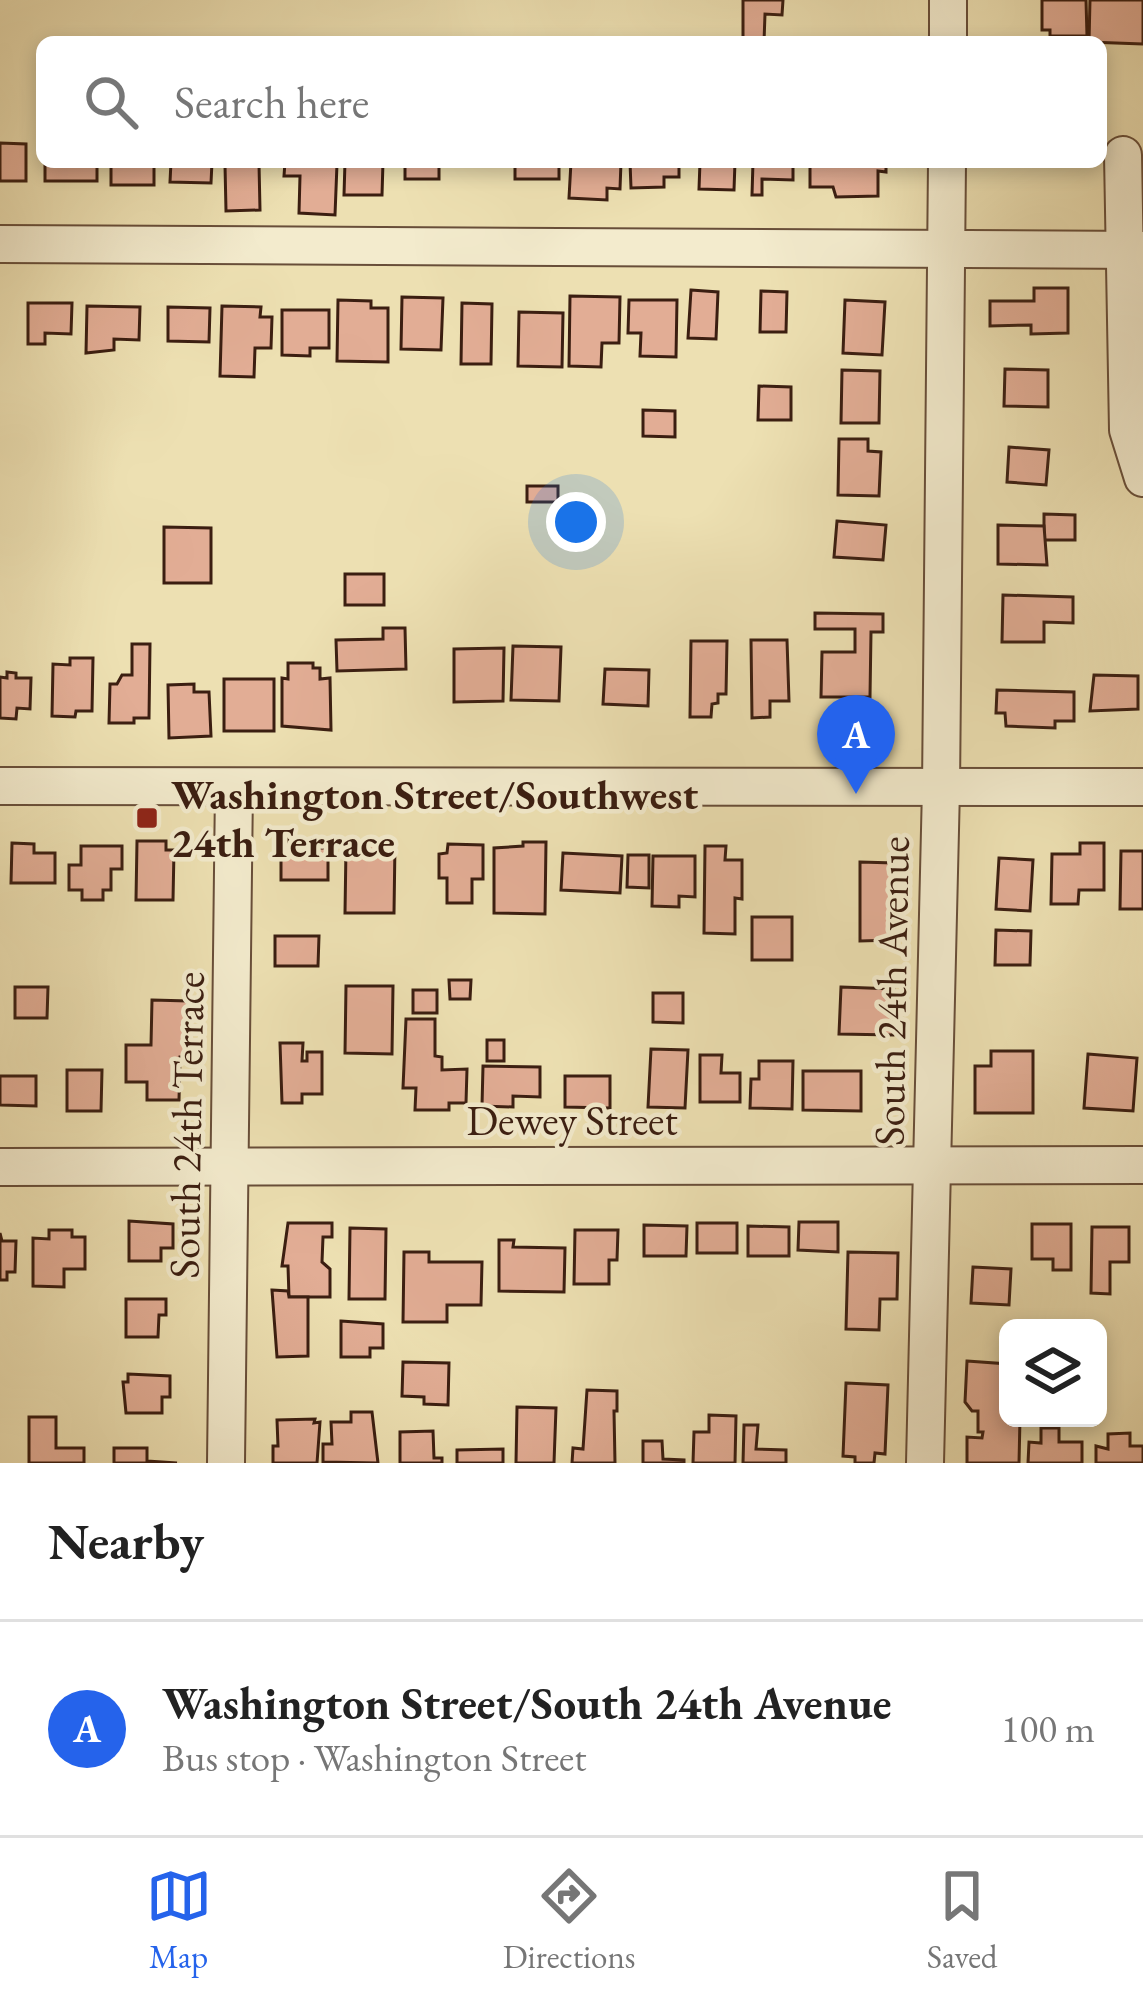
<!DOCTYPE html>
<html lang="en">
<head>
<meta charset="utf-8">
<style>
	:root { --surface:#fff; --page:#f6f6f6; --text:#222; --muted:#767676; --line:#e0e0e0; --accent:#2563eb }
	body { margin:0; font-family:"EB Garamond",serif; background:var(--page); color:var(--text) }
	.controls { position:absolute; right:36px; bottom:36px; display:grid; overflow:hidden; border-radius:18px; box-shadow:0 6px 18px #0003 }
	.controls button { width:108px; height:108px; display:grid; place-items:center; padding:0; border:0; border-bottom:3px solid var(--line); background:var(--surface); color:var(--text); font:60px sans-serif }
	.you { position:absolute; left:576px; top:522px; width:42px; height:42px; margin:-30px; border:9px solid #fff; border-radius:50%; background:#1a73e8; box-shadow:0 0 0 18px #1a73e833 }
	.badge { display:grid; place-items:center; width:78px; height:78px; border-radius:50%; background:var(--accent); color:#fff; font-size:39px; font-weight:700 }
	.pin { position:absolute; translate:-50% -99px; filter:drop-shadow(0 3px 6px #0008) }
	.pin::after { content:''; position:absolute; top:63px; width:42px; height:36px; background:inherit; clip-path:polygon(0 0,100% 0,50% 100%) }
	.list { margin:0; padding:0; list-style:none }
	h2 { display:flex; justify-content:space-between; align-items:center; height:156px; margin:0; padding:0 48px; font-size:51px }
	h2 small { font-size:39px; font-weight:400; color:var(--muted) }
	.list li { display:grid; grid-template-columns:78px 1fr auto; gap:36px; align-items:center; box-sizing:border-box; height:216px; padding:0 48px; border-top:3px solid var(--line) }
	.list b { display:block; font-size:45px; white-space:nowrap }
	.list p { margin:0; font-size:39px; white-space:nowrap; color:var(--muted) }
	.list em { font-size:39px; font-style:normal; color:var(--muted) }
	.icon { flex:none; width:66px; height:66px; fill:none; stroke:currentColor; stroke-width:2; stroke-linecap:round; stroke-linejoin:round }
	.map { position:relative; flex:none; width:1143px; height:1463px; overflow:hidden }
	.search { position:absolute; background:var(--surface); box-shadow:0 6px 18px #0003; left:36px; right:36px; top:36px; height:132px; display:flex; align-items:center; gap:30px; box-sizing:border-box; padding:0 42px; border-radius:18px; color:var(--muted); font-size:45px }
	.sheet { height:372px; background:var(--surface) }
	nav { display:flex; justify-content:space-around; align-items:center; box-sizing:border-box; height:168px; border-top:3px solid var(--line); background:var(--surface); font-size:33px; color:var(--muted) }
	nav a { display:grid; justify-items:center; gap:6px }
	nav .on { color:var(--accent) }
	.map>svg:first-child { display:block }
</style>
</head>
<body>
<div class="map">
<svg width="1143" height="1463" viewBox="0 0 1143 1463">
	<rect width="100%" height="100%" fill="#ede0b2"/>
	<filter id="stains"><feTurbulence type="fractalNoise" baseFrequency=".00167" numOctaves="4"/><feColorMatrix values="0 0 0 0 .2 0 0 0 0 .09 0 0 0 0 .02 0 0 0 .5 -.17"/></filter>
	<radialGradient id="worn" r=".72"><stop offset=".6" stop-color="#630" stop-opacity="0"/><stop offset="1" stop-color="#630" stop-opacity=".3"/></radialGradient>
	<g fill="#e2ad95" stroke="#3b1e11" stroke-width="3">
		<path d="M743,0H783L782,15L765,14L764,42H743Z"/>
		<path d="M1042,0H1086L1087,36H1050V30H1042Z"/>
		<path d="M1090,0H1143V44L1089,42Z"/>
		<path d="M0,143L26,144V181H0Z"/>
		<rect x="45" y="162" width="52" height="19"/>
		<rect x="111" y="162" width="43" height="23"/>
		<path d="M171,162H212L211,183L170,182Z"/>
		<path d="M285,162L337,164L335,215L299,213L300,176H284Z"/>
		<path d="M345,162H383L382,195H344Z"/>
		<rect x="405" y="162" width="34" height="17"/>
		<rect x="515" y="162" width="44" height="17"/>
		<path d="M571,162H621L620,189L607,188V200L569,198Z"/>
		<path d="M630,162H679V177H664V187L631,188Z"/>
		<path d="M700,162H735L734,190L699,189Z"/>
		<path d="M753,162H793V180L762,179V195H752Z"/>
		<path d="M810,162H886V172L878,171V196L836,197L833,187H810Z"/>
		<path d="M259,164L260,210L226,211L225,165Z"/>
		<path d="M1034,288H1068V333L1031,334V325L990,326V301H1034Z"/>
		<path d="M691,290L718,292L716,339L688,338Z"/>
		<path d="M761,291L787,292L786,332H760Z"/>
		<path d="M570,296L620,297L619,343H602L601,367L569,366Z"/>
		<path d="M402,297L443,298L441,350L401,349Z"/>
		<path d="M338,300L371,301V308H388V362L337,361Z"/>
		<path d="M629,300H677L676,357L640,356L641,333H628Z"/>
		<path d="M845,300L885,302L882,355L843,353Z"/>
		<path d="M28,303H72L71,334L45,333V344H28Z"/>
		<path d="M462,303L492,304L491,364H461Z"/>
		<path d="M87,306L140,307L139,340L114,339V350L86,353Z"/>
		<path d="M222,306L261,307L260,317H272L271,348H255L254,377L220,376Z"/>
		<path d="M168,307L210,308L209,342L168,341Z"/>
		<path d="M282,310H329V348H310V356L282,355Z"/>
		<path d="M519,312L563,313L562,367L518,366Z"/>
		<path d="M1005,369L1048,370V407L1004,406Z"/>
		<path d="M842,370L880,371L879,423H841Z"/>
		<path d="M759,386L791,387V420H758Z"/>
		<path d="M643,410L675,411V437L643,436Z"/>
		<path d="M839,439H868V451L881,452L879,496L838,495Z"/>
		<path d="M1009,447L1049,450L1046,485L1007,482Z"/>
		<rect x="527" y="486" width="31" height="16"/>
		<path d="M1044,514L1075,515V540H1044Z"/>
		<path d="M837,521L886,525L883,560L834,557Z"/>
		<path d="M998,525L1044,526L1047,565L998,564Z"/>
		<path d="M164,527L211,528V583H164Z"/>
		<rect x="345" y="574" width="39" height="31"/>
		<path d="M1003,595L1073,597V623L1044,622V642H1002Z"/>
		<path d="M815,613L883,614V632H871L870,697H821L822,652H855V629H815Z"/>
		<path d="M383,628H405L406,669L337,671L336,640L383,639Z"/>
		<path d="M751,640H787L789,701H770V717L752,718Z"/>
		<path d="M691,641H727L726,694H718V703L712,704L711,717H690Z"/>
		<path d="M132,644H150L149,718H134V723H109L110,684H117L122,675H132Z"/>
		<path d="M513,646L561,647L559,701L511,700Z"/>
		<path d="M504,648L503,701L454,702V649Z"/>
		<path d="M70,658H93L92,711H76L75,717L52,716L53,664L70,665Z"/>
		<path d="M288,663H313V668H320V679L330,678L331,730L282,726V678L288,679Z"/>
		<path d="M605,669L649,670L648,706L603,704Z"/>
		<path d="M7,672L16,673V678H31L30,709L17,708L16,719L0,718V677L7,678Z"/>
		<path d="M1094,675L1138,676V709L1090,711Z"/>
		<rect x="224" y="679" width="50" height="52"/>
		<path d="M194,684V692H209L211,736L169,738L168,685Z"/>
		<path d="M997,690L1074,692V721H1055V728L1006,726L1005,713H996Z"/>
		<path d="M289,838L311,839V848H328V880H281V848H289Z"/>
		<path d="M137,841H166V850H174L173,900H136Z"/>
		<path d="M523,842H546L545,914L494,913V848L523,846Z"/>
		<path d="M12,843L34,844V853H55V883H11Z"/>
		<path d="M375,843H395L394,913H345L346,848Z"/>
		<path d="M1080,843H1104V890H1079L1078,904H1051L1052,854H1080Z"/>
		<path d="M448,844L483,845V879H472V903H447V878H439V854L447,853Z"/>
		<path d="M81,846H122V869H111V890H103V900H82V890H69V865H81Z"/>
		<path d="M705,846H726L725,860H742V899L735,898V934L704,933Z"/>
		<path d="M1121,851H1143V909H1120Z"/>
		<path d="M563,853L622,856L620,893L561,890Z"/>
		<path d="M628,855H649V888L627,887Z"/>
		<path d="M653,856H695V897L679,896V907L652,906Z"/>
		<path d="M999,858L1033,860L1030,911L996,909Z"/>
		<path d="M860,862L894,863V940L860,941Z"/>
		<rect x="752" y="917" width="40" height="43"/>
		<path d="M996,930L1031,931L1030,965H995Z"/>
		<path d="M275,936H319L318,966H275Z"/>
		<path d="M449,980H471L470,999H450Z"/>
		<path d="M346,986H393L392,1054L345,1053Z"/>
		<path d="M15,987H48L47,1018H15Z"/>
		<path d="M841,987L894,989L893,1035L839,1034Z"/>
		<rect x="413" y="990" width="24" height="23"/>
		<path d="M653,993H683V1023L653,1022Z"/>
		<path d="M152,1000L188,1001L187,1057H180L179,1100H147V1082H126V1045H151Z"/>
		<path d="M406,1019H435V1056L442,1057V1070L467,1069L466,1103H449V1110H415L416,1088H403Z"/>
		<rect x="487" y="1040" width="17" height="21"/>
		<path d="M280,1043H303L302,1061H307V1052H322V1094H302V1103H282Z"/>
		<path d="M651,1049L688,1050L685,1108L648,1107Z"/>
		<path d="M991,1051H1033V1113H975V1066H991Z"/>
		<path d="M1088,1054L1137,1058L1133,1111L1084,1108Z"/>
		<path d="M700,1055H722L721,1073H740V1102H700Z"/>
		<path d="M759,1061H793L792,1109L750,1108L751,1079H759Z"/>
		<path d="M483,1066L540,1067V1097L513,1096V1107L482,1106Z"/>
		<path d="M67,1070H102L101,1111H67Z"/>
		<path d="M803,1071H861V1111L803,1110Z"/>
		<path d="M0,1076H36V1106L0,1105Z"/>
		<path d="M565,1076H610V1108L565,1107Z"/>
		<path d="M129,1221L173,1224V1248H161V1261H129Z"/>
		<path d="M799,1222H838V1252L798,1250Z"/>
		<path d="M288,1223H332V1237H323L322,1262L330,1269V1297H289L288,1266H282Z"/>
		<rect x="697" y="1223" width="40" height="30"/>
		<path d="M1032,1224H1071V1270H1053V1259H1032Z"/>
		<path d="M644,1225L687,1226L686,1256H644Z"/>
		<path d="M748,1226L789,1227V1256H748Z"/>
		<path d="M1092,1227H1129V1262H1110V1294L1091,1293Z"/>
		<path d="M350,1228L386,1229L385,1299H349Z"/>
		<path d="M49,1230H72V1237H85V1269H64V1287L33,1286V1238L49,1239Z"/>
		<path d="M575,1230H618L617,1260H609V1284H574Z"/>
		<path d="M0,1233L2,1241H16L15,1272H7V1280H0Z"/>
		<path d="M499,1240H514L513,1247L565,1248L564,1292L499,1291Z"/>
		<path d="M404,1252H429V1262H482L481,1305H447V1322H403Z"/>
		<path d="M848,1252L898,1253L897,1299H880L879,1330L846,1329Z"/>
		<path d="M973,1267L1011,1269L1009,1305L971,1303Z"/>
		<path d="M272,1290L288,1291L289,1297H308V1356L277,1357Z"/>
		<path d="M126,1299H166V1315H159L158,1337H126Z"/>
		<path d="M341,1321L383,1324V1348H370V1357H341Z"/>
		<path d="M967,1361L1008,1364V1418H1020L1019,1463H967V1437L982,1438L983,1432H978V1411H972L965,1402Z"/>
		<path d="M403,1362L449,1363L448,1405L424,1404V1397L402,1396Z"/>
		<path d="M128,1374L170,1376V1397H162V1413H126L123,1382H128Z"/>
		<path d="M846,1383L888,1385L885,1454L875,1453L874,1463H855V1457L843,1456Z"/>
		<path d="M587,1390L617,1391V1411H614L615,1463H572L573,1448L583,1449Z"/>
		<path d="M517,1407L556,1408L554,1463H516Z"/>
		<path d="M351,1412H372L378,1463L323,1462V1444H332L331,1422H351Z"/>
		<path d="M709,1415L736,1416L735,1463H693L694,1432H709Z"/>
		<path d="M29,1417H56V1448H84V1463H29Z"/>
		<path d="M315,1419L314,1423L320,1422L317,1463H273V1446H278L277,1420Z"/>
		<path d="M744,1425H758L756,1449L786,1450V1463H743Z"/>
		<path d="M1041,1428H1059V1442H1082V1463H1028L1029,1442L1041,1443Z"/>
		<path d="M433,1431L434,1458H442V1463H400V1432Z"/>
		<path d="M1130,1433V1446H1143V1463H1096V1446L1108,1449V1434Z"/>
		<path d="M643,1441H662L663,1459L684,1460V1463H643Z"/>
		<path d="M114,1448H147V1461L177,1463H114Z"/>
		<path d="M503,1449V1463H457V1450Z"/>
	</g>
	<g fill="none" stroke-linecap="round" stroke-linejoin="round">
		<defs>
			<g id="minor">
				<path d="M948,42V0"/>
				<path d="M1123,155L1128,430L1143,478"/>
				<path d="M0,244L1143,250"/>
				<path d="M0,786L1143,787"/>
				<path d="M0,1167L1143,1165"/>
				<path d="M226,1463L234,787"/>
				<path d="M925,1463L941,788L947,162"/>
			</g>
		</defs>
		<use href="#minor" stroke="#684e39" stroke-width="40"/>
		<use href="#minor" stroke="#f3ebcd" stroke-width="36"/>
	</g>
	<rect fill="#8f2418" stroke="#f3ebcd" stroke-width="4.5" x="135" y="806" width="24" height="24" rx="6"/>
	<g text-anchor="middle" stroke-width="9" stroke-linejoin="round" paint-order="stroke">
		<g font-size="42" font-weight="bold" fill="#3b1e11" stroke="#f3ebcd" text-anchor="start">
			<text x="171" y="809">Washington Street/Southwest<tspan x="171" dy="48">24th Terrace</tspan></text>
		</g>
		<g font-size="42" fill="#3b1e11" stroke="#f3ebcd">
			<text transform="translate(891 991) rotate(-89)" y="15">South 24th Avenue</text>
			<text x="572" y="1135">Dewey Street</text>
			<text transform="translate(186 1125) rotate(-89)" y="15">South 24th Terrace</text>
		</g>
	</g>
	<rect width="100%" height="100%" filter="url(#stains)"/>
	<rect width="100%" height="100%" fill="url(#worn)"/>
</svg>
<div class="controls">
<button><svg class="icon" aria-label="layers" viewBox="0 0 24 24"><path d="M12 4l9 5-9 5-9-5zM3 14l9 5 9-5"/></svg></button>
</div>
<div class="you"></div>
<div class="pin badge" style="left:856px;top:794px">A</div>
<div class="search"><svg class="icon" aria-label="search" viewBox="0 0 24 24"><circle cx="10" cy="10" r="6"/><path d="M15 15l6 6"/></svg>Search here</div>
</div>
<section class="sheet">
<h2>Nearby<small></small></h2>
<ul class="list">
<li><span class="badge">A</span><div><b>Washington Street/South 24th Avenue</b><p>Bus stop · Washington Street</p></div><em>100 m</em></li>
</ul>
</section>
<nav>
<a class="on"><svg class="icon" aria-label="map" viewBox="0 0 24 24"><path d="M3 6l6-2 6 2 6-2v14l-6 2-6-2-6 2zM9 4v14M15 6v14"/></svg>Map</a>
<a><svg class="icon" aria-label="directions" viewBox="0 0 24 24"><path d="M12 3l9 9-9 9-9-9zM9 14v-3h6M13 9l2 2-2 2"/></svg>Directions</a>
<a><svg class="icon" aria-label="saved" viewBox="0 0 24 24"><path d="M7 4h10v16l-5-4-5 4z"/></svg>Saved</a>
</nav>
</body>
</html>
